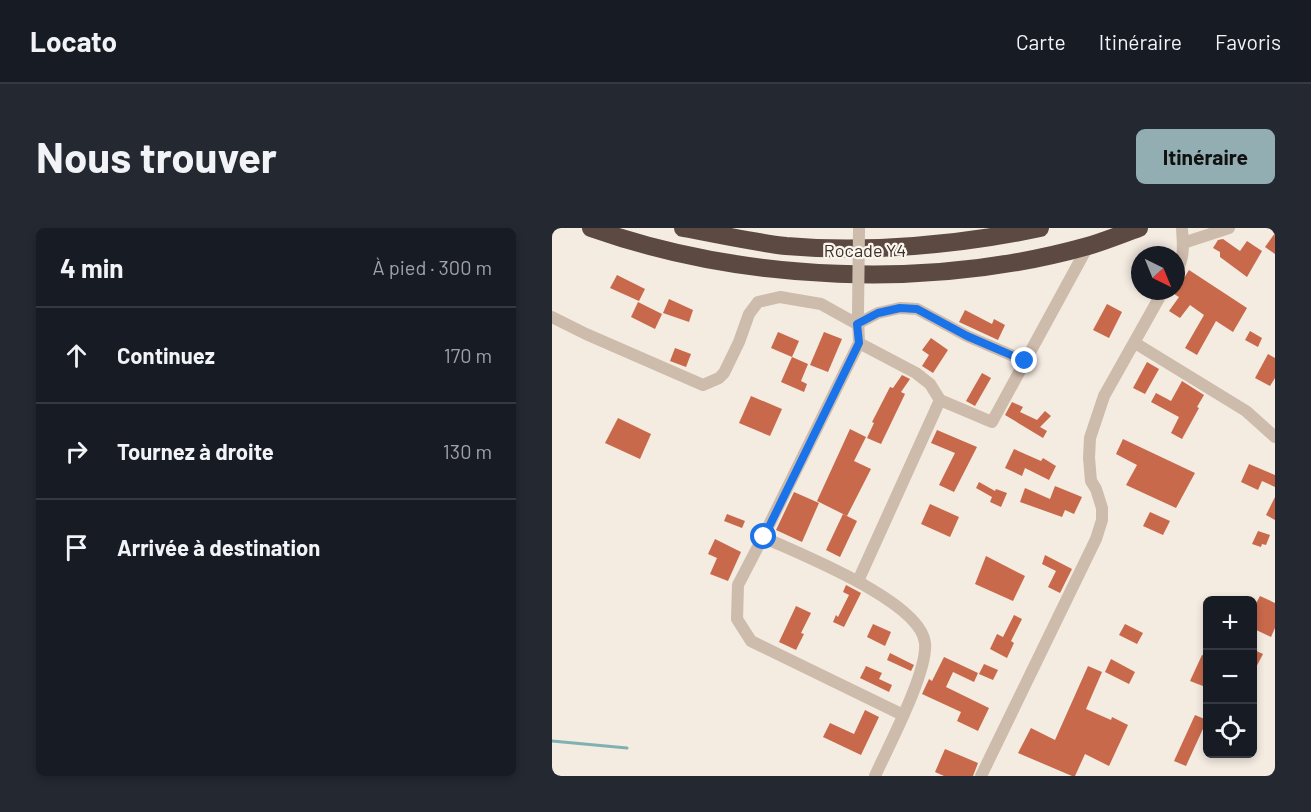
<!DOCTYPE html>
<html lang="fr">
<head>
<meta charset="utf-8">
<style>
	:root { --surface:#171b24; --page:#242831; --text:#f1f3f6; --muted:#9ea1a6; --line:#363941; --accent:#92aeb2 }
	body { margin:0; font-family:Barlow,sans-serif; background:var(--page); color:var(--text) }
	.controls { position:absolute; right:18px; bottom:18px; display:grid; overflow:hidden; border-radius:9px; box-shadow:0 3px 9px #0003 }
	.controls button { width:54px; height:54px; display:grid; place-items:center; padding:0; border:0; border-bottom:2px solid var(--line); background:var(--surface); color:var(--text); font:30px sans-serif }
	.compass { position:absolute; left:579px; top:18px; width:54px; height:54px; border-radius:50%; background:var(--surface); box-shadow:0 3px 9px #0003; rotate:137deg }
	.stop { position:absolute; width:18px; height:18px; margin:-14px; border:4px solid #1a73e8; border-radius:50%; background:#fff }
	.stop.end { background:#1a73e8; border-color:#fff; box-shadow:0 2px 6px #0008 }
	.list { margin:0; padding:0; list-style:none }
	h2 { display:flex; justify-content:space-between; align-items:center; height:78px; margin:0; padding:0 24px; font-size:26px }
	h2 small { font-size:20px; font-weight:400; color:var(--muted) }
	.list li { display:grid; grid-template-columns:39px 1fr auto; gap:18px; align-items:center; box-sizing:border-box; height:96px; padding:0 24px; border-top:2px solid var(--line) }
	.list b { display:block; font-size:22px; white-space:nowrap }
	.list em { font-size:20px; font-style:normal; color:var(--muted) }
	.icon { flex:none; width:33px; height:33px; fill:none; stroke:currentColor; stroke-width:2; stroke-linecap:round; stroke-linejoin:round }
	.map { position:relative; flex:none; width:723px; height:548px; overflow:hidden; border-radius:9px }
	header { display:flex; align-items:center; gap:36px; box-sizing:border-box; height:84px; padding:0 30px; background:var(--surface); border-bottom:2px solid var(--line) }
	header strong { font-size:28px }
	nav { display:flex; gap:33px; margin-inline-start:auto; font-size:21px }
	.intro { display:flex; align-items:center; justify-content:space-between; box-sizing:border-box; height:144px; padding:0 36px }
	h1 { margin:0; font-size:42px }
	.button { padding:15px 27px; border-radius:9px; background:var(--accent); color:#111; font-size:21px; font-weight:700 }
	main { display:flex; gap:36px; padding:0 36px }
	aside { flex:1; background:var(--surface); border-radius:9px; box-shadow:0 3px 9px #0003 }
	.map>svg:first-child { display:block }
</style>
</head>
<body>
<header>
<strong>Locato</strong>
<nav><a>Carte</a><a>Itinéraire</a><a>Favoris</a></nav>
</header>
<div class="intro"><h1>Nous trouver</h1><a class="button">Itinéraire</a></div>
<main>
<aside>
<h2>4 min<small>À pied · 300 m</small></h2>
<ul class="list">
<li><svg class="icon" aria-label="ahead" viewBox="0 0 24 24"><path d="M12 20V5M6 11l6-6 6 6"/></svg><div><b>Continuez</b></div><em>170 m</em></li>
<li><svg class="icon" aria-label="right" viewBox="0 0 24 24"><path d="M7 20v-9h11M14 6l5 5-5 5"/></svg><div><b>Tournez à droite</b></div><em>130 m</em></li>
<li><svg class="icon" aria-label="arrive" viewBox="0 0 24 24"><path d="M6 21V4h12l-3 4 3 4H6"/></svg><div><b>Arrivée à destination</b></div></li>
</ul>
</aside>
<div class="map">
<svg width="723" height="548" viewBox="0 0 723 548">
	<rect width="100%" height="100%" fill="#f4ebe1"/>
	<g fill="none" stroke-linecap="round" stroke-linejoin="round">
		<path stroke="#7fb0b2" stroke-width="3" d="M0,513L75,520"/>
	</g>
	<g fill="#c8694b">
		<path d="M723,5V26L713,19Z"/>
		<path d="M671,11L688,23L695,13L710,23L695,49L668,29V24L661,20L666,12Z"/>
		<path d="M637,42L695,80L681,104L664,93L645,127L633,120L652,87L638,77L628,90L617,83L627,69L622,66Z"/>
		<path d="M65,47L93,61L87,73L58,60Z"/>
		<path d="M117,71L141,82L137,94L111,85Z"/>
		<path d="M86,74L110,86L103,101L79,89Z"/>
		<path d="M555,76L570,84L557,110L541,102Z"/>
		<path d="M413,82L440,96L442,91L453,97L446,112L407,94Z"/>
		<path d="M698,103L710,110L706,119L693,112Z"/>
		<path d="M226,104L247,113L240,129L219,120Z"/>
		<path d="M272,104L290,111L276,144L258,137Z"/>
		<path d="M379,110L396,122L381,145L370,138L377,127L370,122Z"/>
		<path d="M123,120L139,126L134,139L118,133Z"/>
		<path d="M716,126L723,130V150L718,158L703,150Z"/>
		<path d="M240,129L256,136L249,153L255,156L252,164L229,154Z"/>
		<path d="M595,134L607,141L593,166L581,160Z"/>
		<path d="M430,145L439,150L423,178L414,173Z"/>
		<path d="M350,147L358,151L349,164L353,166L329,216L315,210L322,195L320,194L338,159L341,160Z"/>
		<path d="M630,153L652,167L645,179L647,180L630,211L619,205L627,189L599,174L604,165L619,173Z"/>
		<path d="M199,168L230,181L218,208L187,195Z"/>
		<path d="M460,174L471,179L468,184L485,192L493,183L499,188L488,199L495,203L491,210L453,187Z"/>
		<path d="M66,190L99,206L88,231L53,215Z"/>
		<path d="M298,201L314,209L302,233L319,241L295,288L265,273Z"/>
		<path d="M385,202L425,219L402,264L387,257L403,225L379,215Z"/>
		<path d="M571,211L643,245L624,280L574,257L585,237L564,226Z"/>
		<path d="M462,221L489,233L491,230L504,238L497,252L473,240L470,248L453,240Z"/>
		<path d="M697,236L723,247V259L710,253L706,262L689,254Z"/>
		<path d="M427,254L443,263L444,261L455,265L449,279L438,274L440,269L424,260Z"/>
		<path d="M503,258L530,269L522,286L513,282L510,289L468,274L473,260L498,271Z"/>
		<path d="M242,264L267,275L250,314L224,302Z"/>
		<path d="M723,269V292L714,287Z"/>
		<path d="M378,276L407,289L398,309L369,296Z"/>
		<path d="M598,284L618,293L611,307L591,298Z"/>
		<path d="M175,286L193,293L190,300L172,293Z"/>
		<path d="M291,286L305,293L288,329L274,322Z"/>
		<path d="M706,303L718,307L714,317L710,316L709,319L700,316Z"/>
		<path d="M163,311L189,324L176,353L158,346L165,330L156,326Z"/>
		<path d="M493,327L520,341L508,365L496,359L504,343L490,336Z"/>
		<path d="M434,328L473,348L461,373L423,356Z"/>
		<path d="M294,357L309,365L292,399L281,394L284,387L286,389L297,367L291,364Z"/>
		<path d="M708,368L723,375V400L719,409L700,400V383Z"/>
		<path d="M244,378L259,385L249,405L252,406L244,422L227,414Z"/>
		<path d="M462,387L470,391L459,413L462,415L455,430L438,421L445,406L451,409Z"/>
		<path d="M321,396L339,404L333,418L315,409Z"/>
		<path d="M573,396L591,405L585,416L567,407Z"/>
		<path d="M700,421L711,426L700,447Z"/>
		<path d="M338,425L362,437L359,443L335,432Z"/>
		<path d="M650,427L656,429V460L638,453Z"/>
		<path d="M392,429L426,445L422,454L401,444L394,459L437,480L426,503L405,493L409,484L370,466L377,451L380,453Z"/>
		<path d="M559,431L583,444L577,456L553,444Z"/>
		<path d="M432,436L446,442L441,452L427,446Z"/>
		<path d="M314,438L330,445L327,451L340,457L337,464L308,450Z"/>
		<path d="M536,438L550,444L534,481L559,492L560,489L576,497L557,538L533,526L523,548H520L466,525L479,500L503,512Z"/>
		<path d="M313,482L327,489L309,527L271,509L278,495L302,506Z"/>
		<path d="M643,487L655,492L634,538L622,533Z"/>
		<path d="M393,521L426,535L421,548H392L383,544Z"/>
	</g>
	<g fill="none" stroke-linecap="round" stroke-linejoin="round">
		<g stroke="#cdbbac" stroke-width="12">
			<path d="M631,15L677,0"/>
			<path d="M624,44C633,29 631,17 630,0"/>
			<path d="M0,89L34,106L151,157L167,150L172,145L187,114L197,86L206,74L228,69L269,76L305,96L326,85L348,80L365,81L415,108L473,133"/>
			<path d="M306,89L307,115L364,145L378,156L388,172L440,194L536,18"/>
			<path d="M307,115L211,309C247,326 369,373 373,415C376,444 336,519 323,548"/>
			<path d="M583,115L694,183L723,209"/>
			<path d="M211,309L186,357L185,391L199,413L351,487"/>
			<path d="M306,353L388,172"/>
			<path d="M429,548L544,311L550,292V280L544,261L539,253L537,230L538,210L552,168L611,63"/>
		</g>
		<g stroke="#5c4a42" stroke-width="18">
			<path d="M39,0C192,54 379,62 536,18C553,13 570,6 587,0"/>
			<path d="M131,0C165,6 200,14 234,18C316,25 408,17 488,0"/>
		</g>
		<path stroke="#cdbbac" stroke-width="12" d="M306,85L307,0"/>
	</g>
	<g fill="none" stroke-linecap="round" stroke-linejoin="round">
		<path stroke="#1a73e8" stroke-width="8" d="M212,309L307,115L305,96L326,85L348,80L365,81L415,108L473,133"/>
	</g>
	<g text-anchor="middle" stroke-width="4.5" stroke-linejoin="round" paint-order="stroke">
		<g font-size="18" fill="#3b302b" stroke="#fbf5ee">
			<text x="313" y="29">Rocade Y4</text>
		</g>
	</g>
</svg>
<div class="controls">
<button>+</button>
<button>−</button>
<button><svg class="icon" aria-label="locate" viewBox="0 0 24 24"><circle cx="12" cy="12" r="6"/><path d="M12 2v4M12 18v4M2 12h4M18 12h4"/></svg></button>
</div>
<svg class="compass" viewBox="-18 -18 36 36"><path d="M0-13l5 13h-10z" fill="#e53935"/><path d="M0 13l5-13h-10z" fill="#9ea1a6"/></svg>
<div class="stop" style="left:212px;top:309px"></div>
<div class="stop end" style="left:473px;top:133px"></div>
</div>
</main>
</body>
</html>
